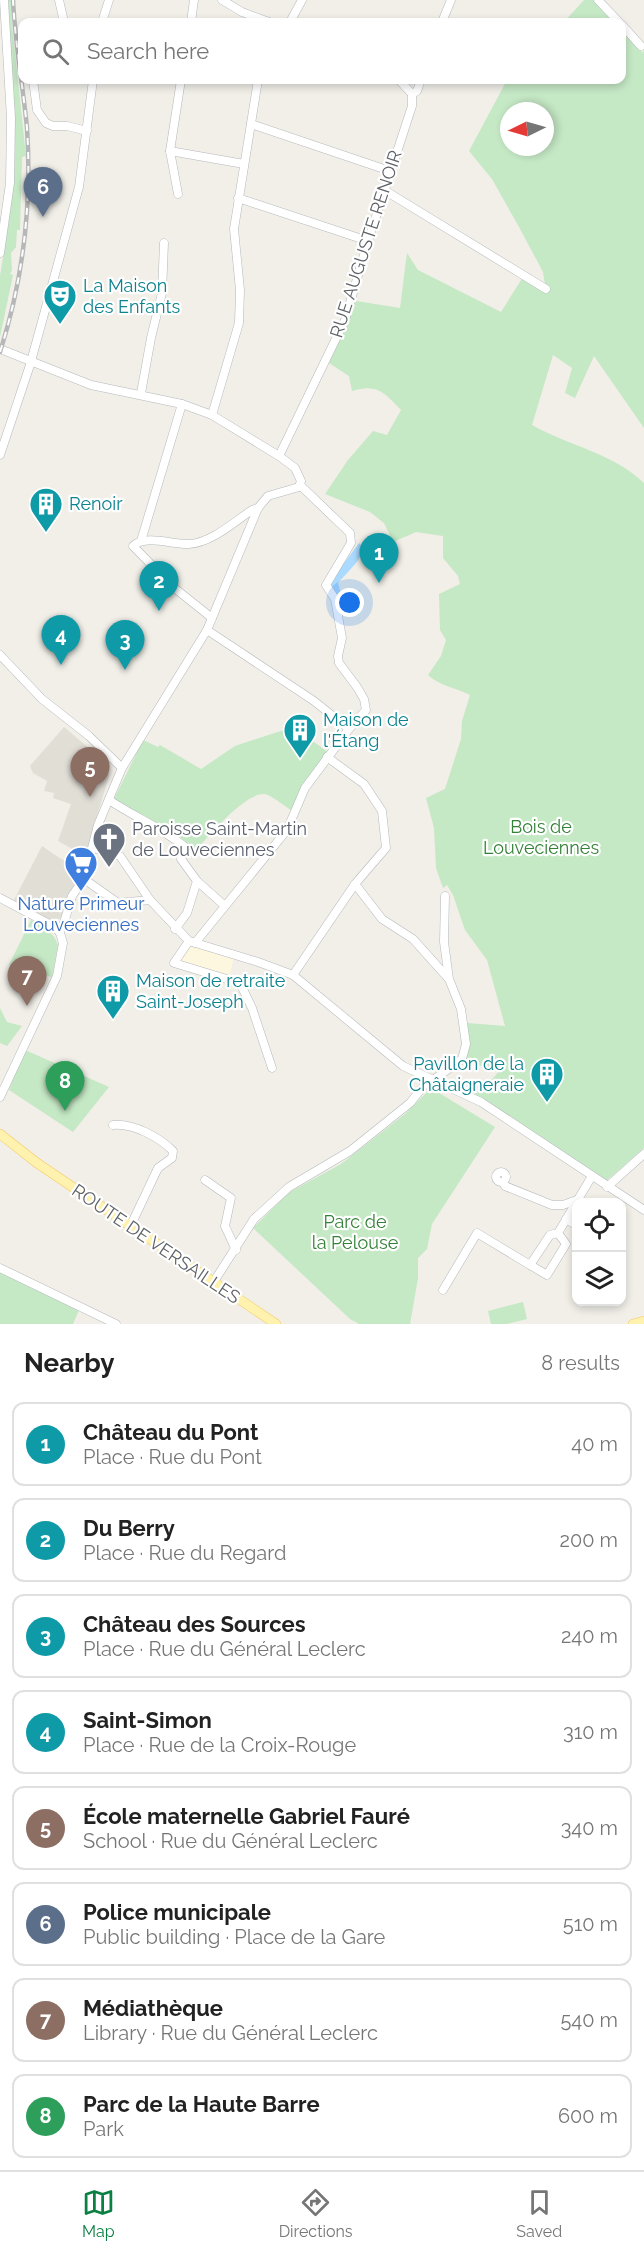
<!DOCTYPE html>
<html lang="en">
<head>
<meta charset="utf-8">
<style>
	:root { --surface:#fff; --page:#f2f2f2; --text:#222; --muted:#767676; --line:#e0e0e0; --accent:#0b8043 }
	body { margin:0; font-family:Raleway,sans-serif; background:var(--page); color:var(--text) }
	.controls { position:absolute; right:18px; bottom:18px; display:grid; overflow:hidden; border-radius:12px; box-shadow:0 3px 9px #0003 }
	.controls button { width:54px; height:54px; display:grid; place-items:center; padding:0; border:0; border-bottom:2px solid var(--line); background:var(--surface); color:var(--text); font:30px sans-serif }
	.compass { position:absolute; left:500px; top:102px; width:54px; height:54px; border-radius:50%; background:var(--surface); box-shadow:0 3px 9px #0003; rotate:265deg }
	.you { position:absolute; left:350px; top:603px; width:21px; height:21px; margin:-15px; border:4px solid #fff; border-radius:50%; background:#1a73e8; box-shadow:0 0 0 9px #1a73e833 }
	.badge { display:grid; place-items:center; width:39px; height:39px; border-radius:50%; background:var(--accent); color:#fff; font-size:20px; font-weight:700 }
	.pin { position:absolute; translate:-50% -50px; filter:drop-shadow(0 2px 3px #0008) }
	.pin::after { content:''; position:absolute; top:32px; width:21px; height:18px; background:inherit; clip-path:polygon(0 0,100% 0,50% 100%) }
	.list { margin:0; padding:0; list-style:none }
	h2 { display:flex; justify-content:space-between; align-items:center; height:78px; margin:0; padding:0 24px; font-size:26px }
	h2 small { font-size:20px; font-weight:400; color:var(--muted) }
	.list li { display:grid; grid-template-columns:39px 1fr auto; gap:18px; align-items:center; box-sizing:border-box; height:84px; margin:0 12px 12px; padding:0 12px; border:2px solid var(--line); border-radius:12px }
	.list b { display:block; font-size:22px; white-space:nowrap }
	.list p { margin:0; font-size:20px; white-space:nowrap; color:var(--muted) }
	.list em { font-size:20px; font-style:normal; color:var(--muted) }
	.icon { flex:none; width:33px; height:33px; fill:none; stroke:currentColor; stroke-width:2; stroke-linecap:round; stroke-linejoin:round }
	.map { position:relative; flex:none; width:644px; height:1324px; overflow:hidden }
	.search { position:absolute; background:var(--surface); box-shadow:0 3px 9px #0003; left:18px; right:18px; top:18px; height:66px; display:flex; align-items:center; gap:15px; box-sizing:border-box; padding:0 21px; border-radius:12px; color:var(--muted); font-size:22px }
	.sheet { height:846px; background:var(--surface) }
	nav { display:flex; justify-content:space-around; align-items:center; box-sizing:border-box; height:84px; border-top:2px solid var(--line); background:var(--surface); font-size:16px; color:var(--muted) }
	nav a { display:grid; justify-items:center; gap:3px }
	nav .on { color:var(--accent) }
	.map>svg:first-child { display:block }
</style>
</head>
<body>
<div class="map">
<svg width="644" height="1324" viewBox="0 0 644 1324">
	<rect width="100%" height="100%" fill="#f1efe8"/>
	<path fill="#fef7e0" d="M192,944L234,957L229,977L178,961Z"/>
	<g fill="#e1ded6">
		<path d="M64,727L91,750L107,768L109,776L85,856L58,841L71,804L53,798L54,793L44,791L47,781L33,773L30,766Z"/>
		<path d="M42,846L61,859L80,866L78,870L83,873L61,918L53,921L14,900Z"/>
	</g>
	<g fill="#c5e8c5" fill-rule="evenodd">
		<path d="M7,0H11L12,25L26,156L22,157L20,230H17L16,247L11,253L12,270L10,274L13,275L0,337V276L9,219L14,166V113Z"/>
		<path d="M584,0H594L615,22H564Z"/>
		<path d="M622,30L643,53L644,42V428L594,356L575,398L565,393L572,368L553,355L532,425C569,446 613,453 644,483V1148L605,1182L471,1095L483,1090L500,1070L463,1062L470,1044L467,1023L505,1026L487,960L465,930L453,895L447,885L443,888L436,868L434,828L426,798L445,789L461,739L462,721L470,695C456,688 438,685 428,675L441,656L446,640L440,630L439,594L460,584L458,576L443,558V536L416,532L393,542L384,523L370,512L325,494L348,460L373,431L387,435L401,410C385,393 377,383 352,391L349,376L329,363L350,300L400,308L407,253L418,270L501,312L523,277L546,291L543,272L519,227L492,179L469,151L507,80H622ZM509,111H545V147H509Z"/>
		<path d="M293,727L328,752L301,787L292,811C285,806 276,799 268,795C249,787 209,836 196,850L176,834L113,801L143,740L158,747L160,745L201,769L235,746Z"/>
		<path d="M31,920C42,927 54,932 58,945L52,978L43,973L40,978L9,965Z"/>
		<path d="M0,1008L7,1022L22,1026L7,1046L0,1043Z"/>
		<path d="M25,1050L109,1087L73,1132L9,1090Z"/>
		<path d="M431,1088L495,1127L432,1224L427,1249L418,1258V1278L410,1324H359L350,1319L253,1228L288,1193L341,1164L405,1114Z"/>
		<path d="M0,1272L79,1310L73,1324H0Z"/>
		<path d="M523,1302L527,1319L507,1324H491L488,1311Z"/>
	</g>
	<path fill="#aadaff" d="M359,543L363,547L362,554L356,563L338,583L341,594L337,596L330,587V582Z"/>
	<g fill="none" stroke-linecap="round" stroke-linejoin="round">
		<defs>
			<g id="minor">
				<path d="M59,0L64,22"/>
				<path d="M222,0L242,12L269,22"/>
				<path d="M598,0L619,22"/>
				<path d="M102,22L109,0"/>
				<path d="M191,22L194,0"/>
				<path d="M290,22L302,0"/>
				<path d="M442,22L451,0"/>
				<path d="M622,25L641,46"/>
				<path d="M33,80L37,110L46,123L53,126H67L87,131"/>
				<path d="M399,80L412,94"/>
				<path d="M412,94L417,91L421,80"/>
				<path d="M251,124L390,171"/>
				<path d="M170,151L244,164"/>
				<path d="M384,190L546,289"/>
				<path d="M178,194L170,151L181,80"/>
				<path d="M238,198L368,241"/>
				<path d="M0,253L10,183L11,118L4,0"/>
				<path d="M0,349L91,385L182,404L212,415L279,456L295,468L301,481L299,487L268,496L258,508L207,630L122,768L98,825L84,879L72,896L63,926L59,931"/>
				<path d="M141,393L151,338L162,293L164,243"/>
				<path d="M212,415L239,323L240,290L234,229L258,80"/>
				<path d="M0,455L30,365L79,187L93,80"/>
				<path d="M279,456L345,320L368,241L412,106V94"/>
				<path d="M141,541L182,404"/>
				<path d="M212,618L172,586L133,546C147,534 172,545 189,544C211,543 234,522 252,510L258,508"/>
				<path d="M207,630L314,701L349,729"/>
				<path d="M0,655L42,699L89,736L122,768"/>
				<path d="M109,800C133,816 163,829 185,847L181,859L197,881L187,913L175,929"/>
				<path d="M93,848L120,856L150,900L189,941L258,962L293,975L403,1066L481,1102L644,1210"/>
				<path d="M84,879L118,903L150,900"/>
				<path d="M197,881L225,906"/>
				<path d="M355,884L382,919L413,939L448,978"/>
				<path d="M0,898L55,927L60,933L63,943L57,976L0,1097"/>
				<path d="M189,941L174,963L240,983L252,1008L272,1068"/>
				<path d="M195,943L287,830L305,788L349,729L366,710L364,699L357,687L339,663L338,656L342,638L335,599L326,585L351,543L350,533L300,485"/>
				<path d="M293,975L355,884L386,848L382,811L364,784L327,757"/>
				<path d="M432,1081L462,1059L466,1044L461,1009L449,979L444,942L445,896"/>
				<path d="M113,1125C133,1123 159,1137 173,1151L172,1158L158,1168L130,1227"/>
				<circle cx="501" cy="1177" r="5"/>
				<path d="M205,1180L231,1198L225,1226L236,1250"/>
				<path d="M503,1182L505,1186L552,1205H563L577,1200"/>
				<path d="M607,1187L644,1154"/>
				<path d="M566,1219L576,1225"/>
				<path d="M558,1233L566,1244L547,1275L530,1265L550,1235L558,1233L592,1176"/>
				<path d="M0,1268L116,1324"/>
				<path d="M213,1283L254,1219L289,1187L350,1151L410,1103L429,1079"/>
				<path d="M443,1290L477,1233L530,1265"/>
			</g>
			<g id="major">
				<path d="M0,1134L37,1163L276,1324"/>
				<path d="M633,1324L644,1321"/>
			</g>
		</defs>
		<use href="#minor" stroke="#b5b8bc" stroke-width="9"/>
		<use href="#major" stroke="#f2c960" stroke-width="10"/>
		<use href="#minor" stroke="#fff" stroke-width="8"/>
		<use href="#major" stroke="#fff2af" stroke-width="9"/>
		<defs>
			<path id="rail" d="M0,352C23,280 32,204 27,128C23,86 15,43 13,0"/>
		</defs>
		<use href="#rail" stroke="#b6b7b8" stroke-width="4.5"/>
		<use href="#rail" stroke="#fff" stroke-width="2" stroke-dasharray="7" stroke-linecap="butt"/>
	</g>
	<defs>
		<symbol id="theatre-pin" viewBox="-11 -11 22 30"><path d="M0 17L-7.5 6A9.5 9.5 0 1 1 7.5 6Z" fill="#0f9aa8" stroke="#fff"/><path d="M-5-5.5Q0-4 5-5.5V0Q5 5 0 6Q-5 5-5 0ZM-3.3-2.5H-1v1.5H-3.3ZM1-2.5H3.3v1.5H1ZM-2.8 1Q0 5.5 2.8 1Z" fill="#fff"/></symbol>
		<symbol id="building-pin" viewBox="-11 -11 22 30"><path d="M0 17L-7.5 6A9.5 9.5 0 1 1 7.5 6Z" fill="#0f9aa8" stroke="#fff"/><path d="M-4-6H4V6H1V3H-1V6H-4ZM-2.5-4.3h1.7v1.8h-1.7ZM.8-4.3h1.7v1.8H.8ZM-2.5-1h1.7V.8h-1.7ZM.8-1h1.7V.8H.8Z" fill="#fff"/></symbol>
		<symbol id="church-pin" viewBox="-11 -11 22 30"><path d="M0 17L-7.5 6A9.5 9.5 0 1 1 7.5 6Z" fill="#6b7280" stroke="#fff"/><path d="M-1.2-6h2.4v3.5h3.3v2.4h-3.3V6h-2.4V-.1h-3.3v-2.4h3.3Z" fill="#fff"/></symbol>
		<symbol id="supermarket-pin" viewBox="-11 -11 22 30"><path d="M0 17L-7.5 6A9.5 9.5 0 1 1 7.5 6Z" fill="#3f7fe0" stroke="#fff"/><path d="M-6-5.5h2.5l.6 2H6L4.5 2H-2.5L-4.4-4H-6ZM-1.5 3.2a1.3 1.3 0 1 0 .1 0ZM3 3.2a1.3 1.3 0 1 0 .1 0Z" fill="#fff"/></symbol>
	</defs>
	<g fill-rule="evenodd">
		<use href="#theatre-pin" x="41" y="277" width="38" height="52"/>
		<use href="#building-pin" x="27" y="485" width="38" height="52"/>
		<use href="#building-pin" x="281" y="711" width="38" height="52"/>
		<use href="#church-pin" x="90" y="820" width="38" height="52"/>
		<use href="#supermarket-pin" x="62" y="844" width="38" height="52"/>
		<use href="#building-pin" x="94" y="972" width="38" height="52"/>
		<use href="#building-pin" x="528" y="1055" width="38" height="52"/>
	</g>
	<g text-anchor="middle" stroke-width="4.5" stroke-linejoin="round" paint-order="stroke">
		<g font-size="18" fill="#5f6368" stroke="#fff">
			<text transform="translate(366 244) rotate(-72)" y="6">RUE AUGUSTE RENOIR</text>
			<text transform="translate(156 1244) rotate(34)" y="6">ROUTE DE VERSAILLES</text>
		</g>
		<g font-size="18" fill="#0d838f" stroke="#fff" text-anchor="start">
			<text x="83" y="292">La Maison<tspan x="83" dy="21">des Enfants</tspan></text>
			<text x="69" y="510">Renoir</text>
			<text x="323" y="726">Maison de<tspan x="323" dy="21">l'Étang</tspan></text>
			<text x="136" y="987">Maison de retraite<tspan x="136" dy="21">Saint-Joseph</tspan></text>
			<text x="524" y="1070" text-anchor="end">Pavillon de la<tspan x="524" dy="21">Châtaigneraie</tspan></text>
		</g>
		<g font-size="18" fill="#348238" stroke="#fff">
			<text x="541" y="833">Bois de<tspan x="541" dy="21">Louveciennes</tspan></text>
			<text x="355" y="1228">Parc de<tspan x="355" dy="21">la Pelouse</tspan></text>
		</g>
		<g font-size="18" fill="#5b616d" stroke="#fff" text-anchor="start">
			<text x="132" y="835">Paroisse Saint-Martin<tspan x="132" dy="21">de Louveciennes</tspan></text>
		</g>
		<g font-size="18" fill="#366cbe" stroke="#fff">
			<text x="81" y="910">Nature Primeur<tspan x="81" dy="21">Louveciennes</tspan></text>
		</g>
	</g>
</svg>
<div class="controls">
<button><svg class="icon" aria-label="locate" viewBox="0 0 24 24"><circle cx="12" cy="12" r="6"/><path d="M12 2v4M12 18v4M2 12h4M18 12h4"/></svg></button>
<button><svg class="icon" aria-label="layers" viewBox="0 0 24 24"><path d="M12 4l9 5-9 5-9-5zM3 14l9 5 9-5"/></svg></button>
</div>
<svg class="compass" viewBox="-18 -18 36 36"><path d="M0-13l5 13h-10z" fill="#e53935"/><path d="M0 13l5-13h-10z" fill="#767676"/></svg>
<div class="you"></div>
<div class="pin badge" style="left:379px;top:583px;background:#0f9aa8">1</div>
<div class="pin badge" style="left:159px;top:611px;background:#0f9aa8">2</div>
<div class="pin badge" style="left:125px;top:670px;background:#0f9aa8">3</div>
<div class="pin badge" style="left:61px;top:665px;background:#0f9aa8">4</div>
<div class="pin badge" style="left:90px;top:797px;background:#8d6e63">5</div>
<div class="pin badge" style="left:43px;top:217px;background:#5c6f8a">6</div>
<div class="pin badge" style="left:27px;top:1006px;background:#8d6e63">7</div>
<div class="pin badge" style="left:65px;top:1111px;background:#2e9e5b">8</div>
<div class="search"><svg class="icon" aria-label="search" viewBox="0 0 24 24"><circle cx="10" cy="10" r="6"/><path d="M15 15l6 6"/></svg>Search here</div>
</div>
<section class="sheet">
<h2>Nearby<small>8 results</small></h2>
<ul class="list">
<li><span class="badge" style="background:#0f9aa8">1</span><div><b>Château du Pont</b><p>Place · Rue du Pont</p></div><em>40 m</em></li>
<li><span class="badge" style="background:#0f9aa8">2</span><div><b>Du Berry</b><p>Place · Rue du Regard</p></div><em>200 m</em></li>
<li><span class="badge" style="background:#0f9aa8">3</span><div><b>Château des Sources</b><p>Place · Rue du Général Leclerc</p></div><em>240 m</em></li>
<li><span class="badge" style="background:#0f9aa8">4</span><div><b>Saint-Simon</b><p>Place · Rue de la Croix-Rouge</p></div><em>310 m</em></li>
<li><span class="badge" style="background:#8d6e63">5</span><div><b>École maternelle Gabriel Fauré</b><p>School · Rue du Général Leclerc</p></div><em>340 m</em></li>
<li><span class="badge" style="background:#5c6f8a">6</span><div><b>Police municipale</b><p>Public building · Place de la Gare</p></div><em>510 m</em></li>
<li><span class="badge" style="background:#8d6e63">7</span><div><b>Médiathèque</b><p>Library · Rue du Général Leclerc</p></div><em>540 m</em></li>
<li><span class="badge" style="background:#2e9e5b">8</span><div><b>Parc de la Haute Barre</b><p>Park</p></div><em>600 m</em></li>
</ul>
</section>
<nav>
<a class="on"><svg class="icon" aria-label="map" viewBox="0 0 24 24"><path d="M3 6l6-2 6 2 6-2v14l-6 2-6-2-6 2zM9 4v14M15 6v14"/></svg>Map</a>
<a><svg class="icon" aria-label="directions" viewBox="0 0 24 24"><path d="M12 3l9 9-9 9-9-9zM9 14v-3h6M13 9l2 2-2 2"/></svg>Directions</a>
<a><svg class="icon" aria-label="saved" viewBox="0 0 24 24"><path d="M7 4h10v16l-5-4-5 4z"/></svg>Saved</a>
</nav>
</body>
</html>
